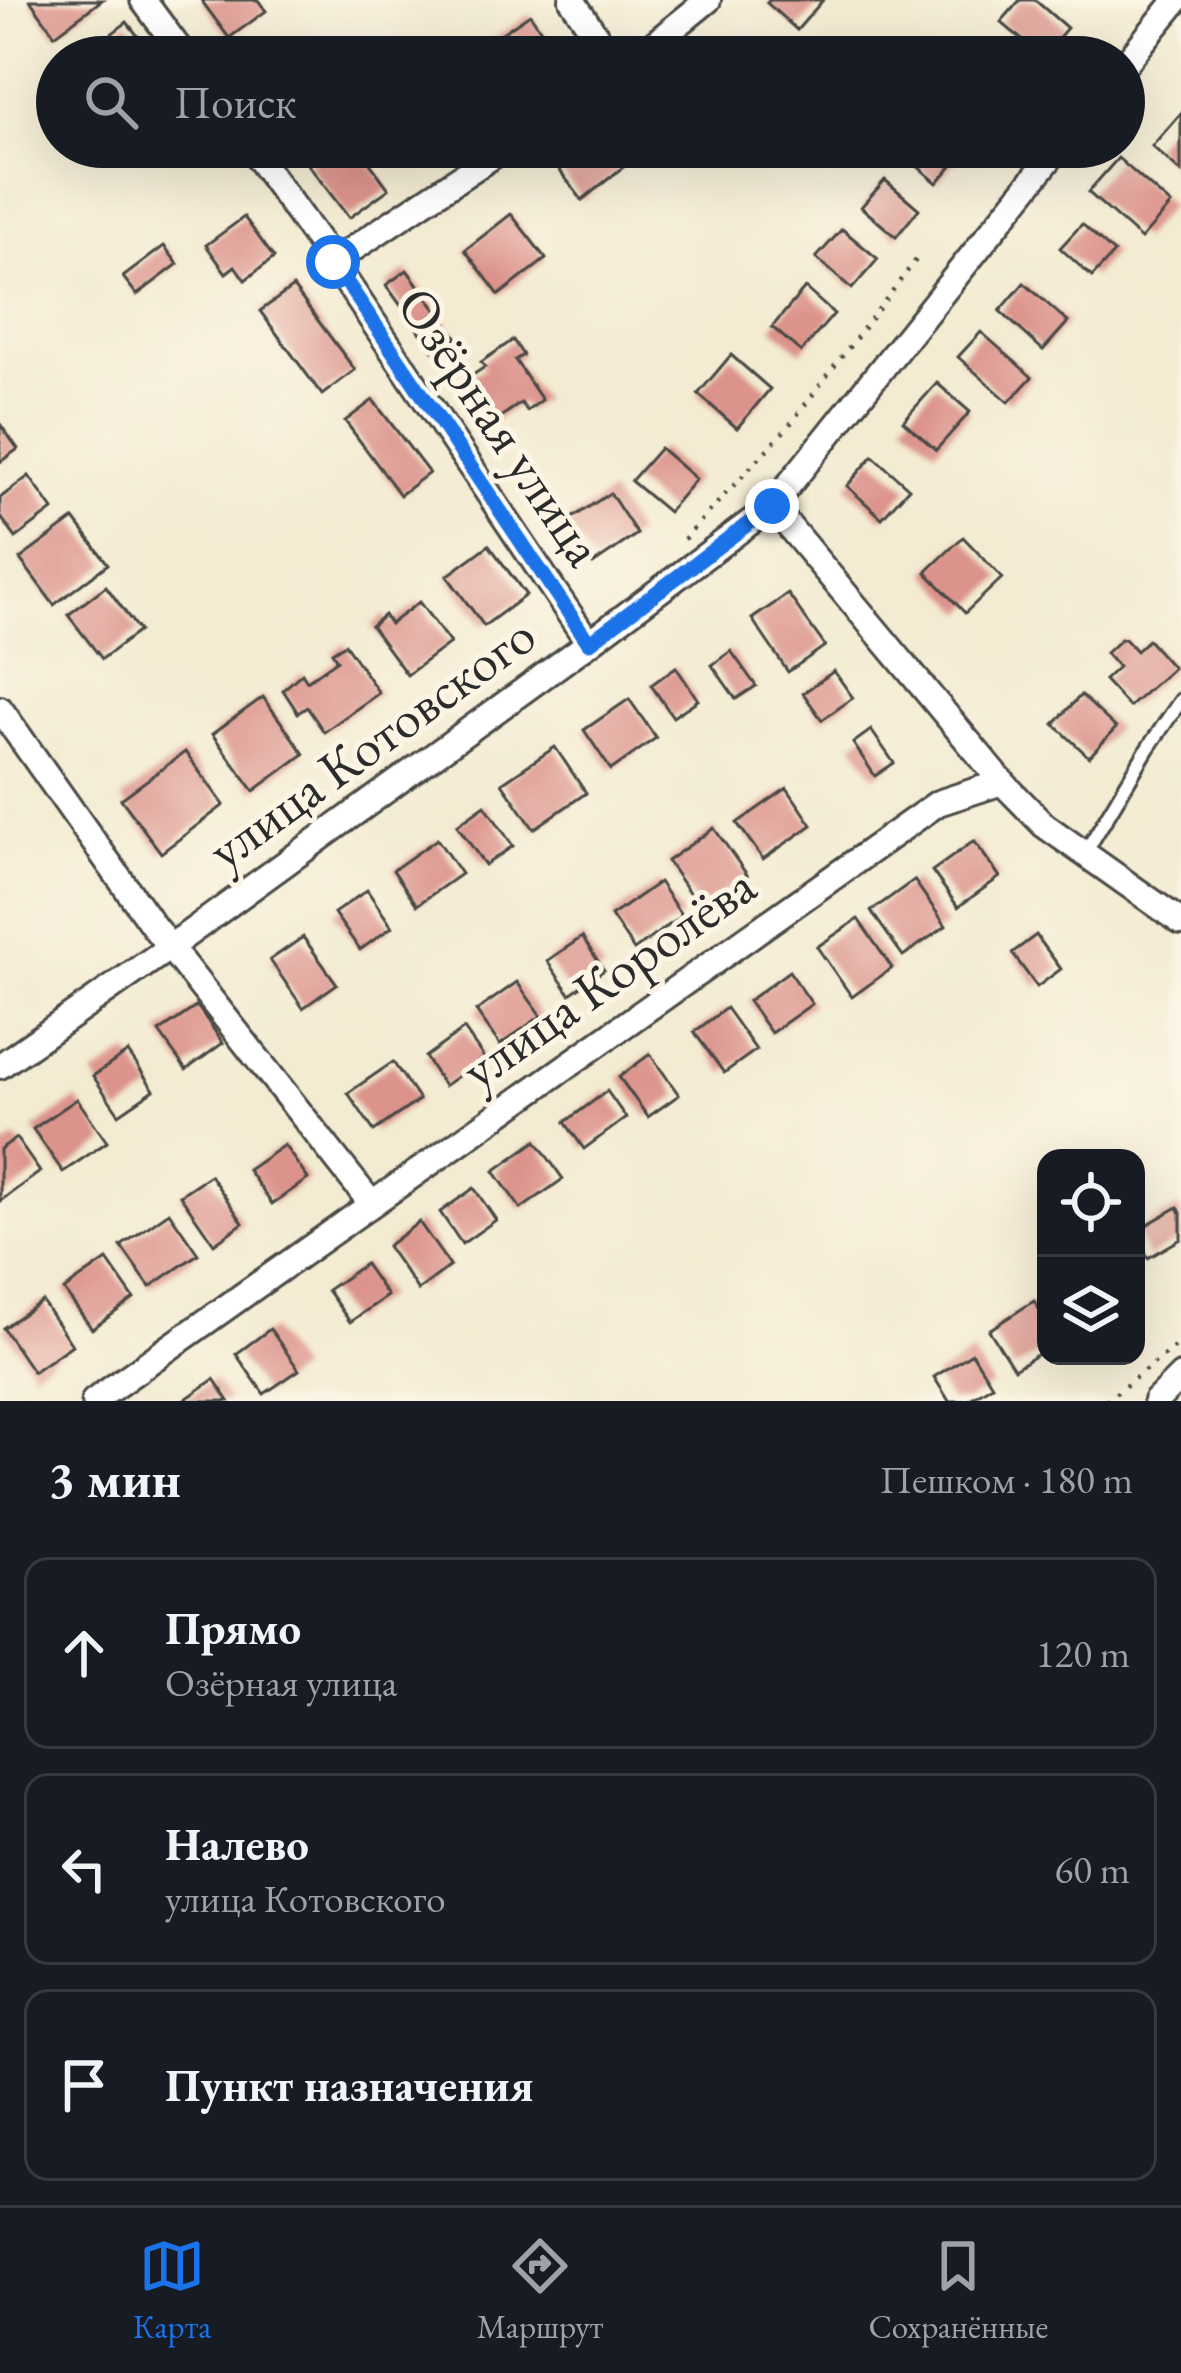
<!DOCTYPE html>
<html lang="ru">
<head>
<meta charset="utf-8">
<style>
	:root { --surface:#171b24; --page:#20242c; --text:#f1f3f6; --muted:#9ea1a6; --line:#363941; --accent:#1a73e8 }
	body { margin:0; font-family:"EB Garamond",serif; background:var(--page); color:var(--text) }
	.controls { position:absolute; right:36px; bottom:36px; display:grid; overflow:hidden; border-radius:24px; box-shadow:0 12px 48px #0002 }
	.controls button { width:108px; height:108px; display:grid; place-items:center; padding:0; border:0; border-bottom:3px solid var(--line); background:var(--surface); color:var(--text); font:60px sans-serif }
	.stop { position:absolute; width:36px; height:36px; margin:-27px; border:9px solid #1a73e8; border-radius:50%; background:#fff }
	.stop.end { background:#1a73e8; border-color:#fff; box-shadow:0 3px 12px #0008 }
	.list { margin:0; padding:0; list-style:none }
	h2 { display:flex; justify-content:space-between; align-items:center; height:156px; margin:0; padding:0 48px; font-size:51px }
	h2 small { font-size:39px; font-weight:400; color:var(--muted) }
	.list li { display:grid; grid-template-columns:78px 1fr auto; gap:36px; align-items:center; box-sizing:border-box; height:192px; margin:0 24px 24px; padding:0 24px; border:3px solid var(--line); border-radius:24px }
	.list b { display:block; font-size:45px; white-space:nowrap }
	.list p { margin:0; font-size:39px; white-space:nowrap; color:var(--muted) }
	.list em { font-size:39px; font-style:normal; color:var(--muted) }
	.icon { flex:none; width:66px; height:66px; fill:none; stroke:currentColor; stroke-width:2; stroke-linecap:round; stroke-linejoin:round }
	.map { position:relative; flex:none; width:1181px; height:1401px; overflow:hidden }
	.search { position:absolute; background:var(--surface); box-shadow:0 12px 48px #0002; left:36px; right:36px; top:36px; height:132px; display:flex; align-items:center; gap:30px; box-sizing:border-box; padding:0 42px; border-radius:66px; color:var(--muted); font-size:45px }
	.sheet { height:804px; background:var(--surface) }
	nav { display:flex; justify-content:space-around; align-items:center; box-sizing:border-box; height:168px; border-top:3px solid var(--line); background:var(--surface); font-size:33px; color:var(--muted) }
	nav a { display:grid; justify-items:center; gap:6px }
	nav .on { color:var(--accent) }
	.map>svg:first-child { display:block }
</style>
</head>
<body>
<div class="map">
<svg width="1181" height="1401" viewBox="0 0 1181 1401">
	<rect width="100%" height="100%" fill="#fcf5e5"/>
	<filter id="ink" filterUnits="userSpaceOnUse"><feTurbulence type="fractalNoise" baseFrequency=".00833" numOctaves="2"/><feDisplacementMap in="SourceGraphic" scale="24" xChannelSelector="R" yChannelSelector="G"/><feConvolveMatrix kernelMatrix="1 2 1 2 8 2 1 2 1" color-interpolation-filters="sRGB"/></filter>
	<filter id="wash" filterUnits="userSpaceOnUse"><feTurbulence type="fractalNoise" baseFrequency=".004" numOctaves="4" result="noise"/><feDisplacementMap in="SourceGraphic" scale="48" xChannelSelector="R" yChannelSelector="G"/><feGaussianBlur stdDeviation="2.7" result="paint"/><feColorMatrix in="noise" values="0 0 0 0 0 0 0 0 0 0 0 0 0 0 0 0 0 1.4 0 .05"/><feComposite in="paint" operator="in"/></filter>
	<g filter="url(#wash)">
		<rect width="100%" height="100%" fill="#f3ebd2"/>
		<g id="blocks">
			<g fill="#db938b">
				<path d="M30,0H102L55,35Z"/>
				<path d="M201,0H258L266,11L229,38Z"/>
				<path d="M770,0H823L797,30L767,3Z"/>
				<path d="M1020,0H1035L1067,28L1042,57L1001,22Z"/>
				<path d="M530,14L559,57H486L480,48Z"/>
				<path d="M127,22L154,57H87L85,54Z"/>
				<path d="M1181,113V172L1152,146Z"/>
				<path d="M329,147H358L389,189L349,218L307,163Z"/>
				<path d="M574,147H614L627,164L582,200L554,163Z"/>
				<path d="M910,147H968L937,183L903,154Z"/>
				<path d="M1118,158L1171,205L1141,239L1088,192Z"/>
				<path d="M885,180L919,209L896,237L861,207Z"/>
				<path d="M511,214L546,259L499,295L465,250Z"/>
				<path d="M244,217L274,258L245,280L235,266L226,273L206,245Z"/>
				<path d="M1082,224L1114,253L1092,277L1060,248Z"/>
				<path d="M842,229L878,259L852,289L816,258Z"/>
				<path d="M164,246L178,264L137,295L123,277Z"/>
				<path d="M407,270L457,338L436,354L386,285Z"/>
				<path d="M1024,283L1068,322L1043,350L1000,311Z"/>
				<path d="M293,287L355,370L322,395L260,311Z"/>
				<path d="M805,288L834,314L801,352L772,327Z"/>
				<path d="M981,332L1032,377L1009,402L958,357Z"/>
				<path d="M513,340L523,355L515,360L542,400L527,411L521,403L490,424L462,382L485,367L481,362Z"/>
				<path d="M731,355L770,389L737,428L698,394Z"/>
				<path d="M937,383L970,412L936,450L903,421Z"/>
				<path d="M373,400L429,473L400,495L345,421Z"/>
				<path d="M0,424L18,449L0,462Z"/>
				<path d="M660,448L696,479L668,512L631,481Z"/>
				<path d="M873,456L909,488L882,518L847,486Z"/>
				<path d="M29,476L53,510L16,538L0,516V498Z"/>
				<path d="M610,493L637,534L593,564L566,522Z"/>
				<path d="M74,519L108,564L54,605L20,559Z"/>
				<path d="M963,537L1002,578L965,613L926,572Z"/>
				<path d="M489,545L526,595L484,626L447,576Z"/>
				<path d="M106,586L139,631L102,659L68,615Z"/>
				<path d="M788,594L825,646L788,672L752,619Z"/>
				<path d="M419,602L450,643L407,675L371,626L384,615L390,624Z"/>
				<path d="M1121,639H1125L1136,651L1148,640L1173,668L1129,707L1104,680L1118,667L1106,653Z"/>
				<path d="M345,644L379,693L324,732L307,707L298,713L283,690L302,673L307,681L337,660L332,652Z"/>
				<path d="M731,651L756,686L736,699L712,665Z"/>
				<path d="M676,667L698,700L673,717L651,685Z"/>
				<path d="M834,671L853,698L822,720L803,693Z"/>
				<path d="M1081,695L1116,728L1089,757L1054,724Z"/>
				<path d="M263,697L304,754L254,791L212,734Z"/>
				<path d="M629,699L656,738L611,770L584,730Z"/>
				<path d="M871,730L894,763L875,776L853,743Z"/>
				<path d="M555,747L586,793L534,829L502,783Z"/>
				<path d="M185,752L224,805L161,853L121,799Z"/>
				<path d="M787,788L812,825L763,859L737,823Z"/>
				<path d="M485,805L513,846L485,865L457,825Z"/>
				<path d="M714,828L747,875L700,908L667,861Z"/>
				<path d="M437,839L461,874L417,905L393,870Z"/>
				<path d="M974,841L1000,877L958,907L932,871Z"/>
				<path d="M914,880L946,926L903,956L871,911Z"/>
				<path d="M659,882L682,916L634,950L611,916Z"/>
				<path d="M367,890L392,927L360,950L334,913Z"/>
				<path d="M858,919L892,968L852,997L817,947Z"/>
				<path d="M1036,935L1061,969L1037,987L1012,953Z"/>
				<path d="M303,937L337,984L303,1008L270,960Z"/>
				<path d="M582,937L604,970L570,994L547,961Z"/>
				<path d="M789,971L812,1004L771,1033L748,1001Z"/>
				<path d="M517,982L541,1016L500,1045L476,1011Z"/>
				<path d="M197,1006L223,1043L186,1070L159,1032Z"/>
				<path d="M726,1008L756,1050L724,1073L694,1032Z"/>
				<path d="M464,1029L484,1058L444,1086L425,1057Z"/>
				<path d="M128,1052L154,1090L119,1114L93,1076Z"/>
				<path d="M650,1054L679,1095L648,1117L619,1077Z"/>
				<path d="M393,1062L419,1100L374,1131L348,1093Z"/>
				<path d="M607,1091L626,1118L584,1149L565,1122Z"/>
				<path d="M77,1099L107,1142L63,1172L33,1129Z"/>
				<path d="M16,1138L40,1172L0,1201V1149Z"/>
				<path d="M536,1141L563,1179L521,1209L494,1171Z"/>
				<path d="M284,1145L308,1179L272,1204L248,1170Z"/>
				<path d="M210,1175L243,1223L214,1244L180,1195Z"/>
				<path d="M474,1188L496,1220L462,1244L440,1212Z"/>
				<path d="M1178,1207L1181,1213V1239L1148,1258L1136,1231Z"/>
				<path d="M169,1212L198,1254L150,1287L121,1246Z"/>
				<path d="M419,1222L450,1266L418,1290L387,1246Z"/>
				<path d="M107,1260L134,1299L92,1329L64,1290Z"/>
				<path d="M365,1264L387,1296L350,1322L327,1290Z"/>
				<path d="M42,1301L72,1345L33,1372L3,1328Z"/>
				<path d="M1034,1301L1046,1320V1349L1014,1369L989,1330Z"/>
				<path d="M270,1329L299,1370L264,1394L236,1354Z"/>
				<path d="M972,1353L992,1385L967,1401H949L934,1377Z"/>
				<path d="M214,1379L229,1401H183Z"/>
			</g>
		</g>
	</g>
	<g filter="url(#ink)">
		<use href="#blocks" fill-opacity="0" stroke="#494844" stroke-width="3"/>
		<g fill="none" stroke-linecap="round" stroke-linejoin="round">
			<defs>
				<path id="lane" d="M1085,853L1148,748L1181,700"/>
				<g id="street">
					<path d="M143,0L185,57"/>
					<path d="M572,0L610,57"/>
					<path d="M638,57L708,0"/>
					<path d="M1124,65L1177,0"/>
					<path d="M250,147L333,262L589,643"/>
					<path d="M333,262L506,147"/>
					<path d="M772,506L1002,782"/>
					<path d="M0,709L154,927L371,1203"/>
					<path d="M0,1066L170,947L589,643L772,506L1059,147"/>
					<path d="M94,1401L938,803L1002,782L1044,825L1181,922"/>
					<path d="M1156,1401L1181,1376"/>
				</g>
			</defs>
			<use href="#lane" stroke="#494844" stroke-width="18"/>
			<use href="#street" stroke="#494844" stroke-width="30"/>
			<g stroke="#494844" stroke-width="4.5" stroke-dasharray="3 9" stroke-linecap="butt">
				<path d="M684,539L788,427L919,256"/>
				<path d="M1106,1401L1181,1342"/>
			</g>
			<use href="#lane" stroke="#fff" stroke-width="12"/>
			<use href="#street" stroke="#fff" stroke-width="24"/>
		</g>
	</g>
	<g fill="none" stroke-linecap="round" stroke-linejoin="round" filter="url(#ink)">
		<path stroke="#1a73e8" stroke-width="15" d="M333,262L589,643L772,506"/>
	</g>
	<g text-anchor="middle" stroke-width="10" stroke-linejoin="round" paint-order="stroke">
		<g font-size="54" fill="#2b2b2b" stroke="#fcf5e5">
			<text transform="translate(501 426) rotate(56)" y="19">Озёрная улица</text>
			<text transform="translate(371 742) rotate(-36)" y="19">улица Котовского</text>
			<text transform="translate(608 977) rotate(-35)" y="19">улица Королёва</text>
		</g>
	</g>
</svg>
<div class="controls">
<button><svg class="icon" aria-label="locate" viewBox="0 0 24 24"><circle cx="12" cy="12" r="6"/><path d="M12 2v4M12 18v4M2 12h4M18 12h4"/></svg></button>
<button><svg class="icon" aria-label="layers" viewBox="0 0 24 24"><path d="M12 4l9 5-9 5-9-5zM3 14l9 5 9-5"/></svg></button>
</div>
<div class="stop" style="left:333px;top:262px"></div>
<div class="stop end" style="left:772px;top:506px"></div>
<div class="search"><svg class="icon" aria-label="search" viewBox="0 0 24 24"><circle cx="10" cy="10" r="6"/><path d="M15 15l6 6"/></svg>Поиск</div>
</div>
<section class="sheet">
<h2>3 мин<small>Пешком · 180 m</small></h2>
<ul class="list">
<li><svg class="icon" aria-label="ahead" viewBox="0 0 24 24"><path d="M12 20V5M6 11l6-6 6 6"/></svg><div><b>Прямо</b><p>Озёрная улица</p></div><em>120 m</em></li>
<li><svg class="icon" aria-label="left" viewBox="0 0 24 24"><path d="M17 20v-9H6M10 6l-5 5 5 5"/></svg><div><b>Налево</b><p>улица Котовского</p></div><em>60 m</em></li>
<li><svg class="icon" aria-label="arrive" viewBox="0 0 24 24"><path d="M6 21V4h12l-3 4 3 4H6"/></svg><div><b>Пункт назначения</b></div></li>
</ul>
</section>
<nav>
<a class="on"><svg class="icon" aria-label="map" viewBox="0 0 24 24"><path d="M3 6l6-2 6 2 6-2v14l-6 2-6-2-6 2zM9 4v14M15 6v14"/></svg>Карта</a>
<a><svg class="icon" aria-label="directions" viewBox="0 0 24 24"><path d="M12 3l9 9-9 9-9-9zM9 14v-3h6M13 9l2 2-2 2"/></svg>Маршрут</a>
<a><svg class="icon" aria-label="saved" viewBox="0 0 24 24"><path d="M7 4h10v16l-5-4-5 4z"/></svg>Сохранённые</a>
</nav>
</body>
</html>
